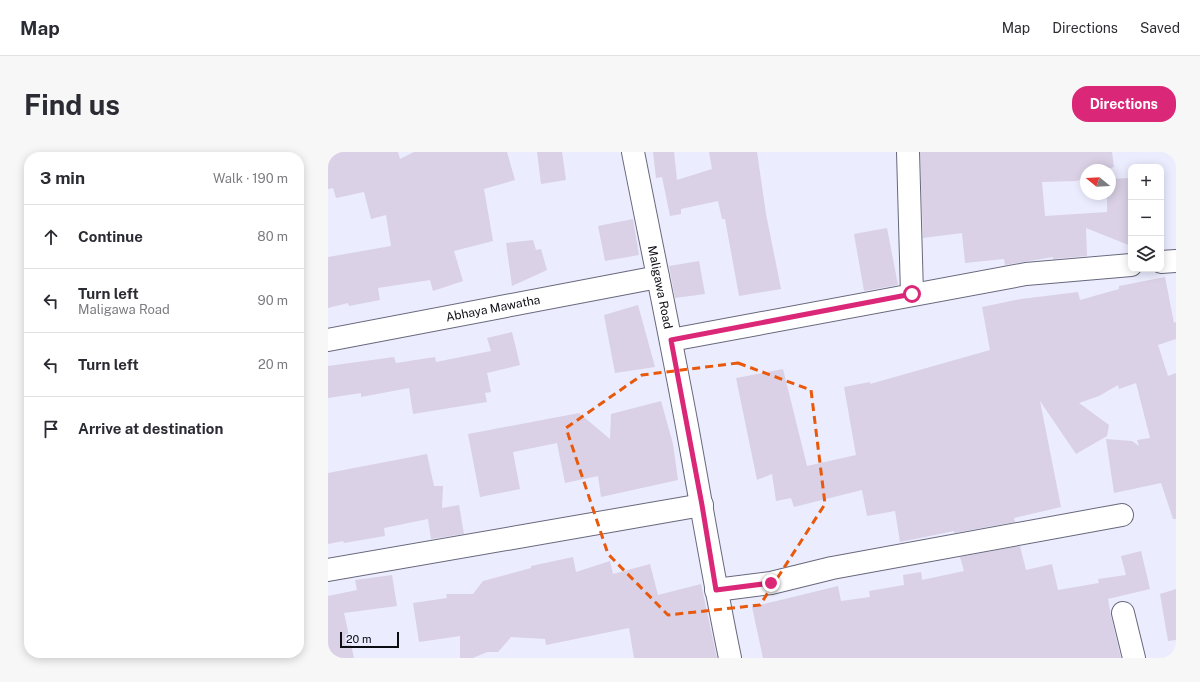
<!DOCTYPE html>
<html lang="en">
<head>
<meta charset="utf-8">
<style>
	:root { --surface:#fff; --page:#f7f7f7; --text:#2b2b33; --muted:#7c7c81; --line:#e1e1e2; --accent:#db2777 }
	body { margin:0; font-family:"Public Sans",sans-serif; background:var(--page); color:var(--text) }
	.controls { position:absolute; right:12px; top:12px; display:grid; overflow:hidden; border-radius:8px; box-shadow:0 2px 10px #0003 }
	.controls button { width:36px; height:36px; display:grid; place-items:center; padding:0; border:0; border-bottom:1px solid var(--line); background:var(--surface); color:var(--text); font:20px sans-serif }
	.compass { position:absolute; left:752px; top:12px; width:36px; height:36px; border-radius:50%; background:var(--surface); box-shadow:0 2px 10px #0003; rotate:288deg }
	.scale { position:absolute; left:12px; bottom:10px; width:59px; box-sizing:border-box; padding-left:4px; border:2px solid #0c0c13; border-top:0; font-size:11px; line-height:14px; white-space:nowrap; color:#0c0c13; -webkit-text-stroke:3px #ebecfe; paint-order:stroke }
	.stop { position:absolute; width:12px; height:12px; margin:-9px; border:3px solid #db2777; border-radius:50%; background:#fff }
	.stop.end { background:#db2777; border-color:#fff; box-shadow:0 1px 4px #0008 }
	.list { margin:0; padding:0; list-style:none }
	h2 { display:flex; justify-content:space-between; align-items:center; height:52px; margin:0; padding:0 16px; font-size:17px }
	h2 small { font-size:13px; font-weight:400; color:var(--muted) }
	.list li { display:grid; grid-template-columns:26px 1fr auto; gap:12px; align-items:center; box-sizing:border-box; height:64px; padding:0 16px; border-top:1px solid var(--line) }
	.list b { display:block; font-size:15px; white-space:nowrap }
	.list p { margin:0; font-size:13px; white-space:nowrap; color:var(--muted) }
	.list em { font-size:13px; font-style:normal; color:var(--muted) }
	.icon { flex:none; width:22px; height:22px; fill:none; stroke:currentColor; stroke-width:2; stroke-linecap:round; stroke-linejoin:round }
	.map { position:relative; flex:none; width:848px; height:506px; overflow:hidden; border-radius:16px }
	header { display:flex; align-items:center; gap:24px; box-sizing:border-box; height:56px; padding:0 20px; background:var(--surface); border-bottom:1px solid var(--line) }
	header strong { font-size:19px }
	nav { display:flex; gap:22px; margin-inline-start:auto; font-size:14px }
	.intro { display:flex; align-items:center; justify-content:space-between; box-sizing:border-box; height:96px; padding:0 24px }
	h1 { margin:0; font-size:28px }
	.button { padding:10px 18px; border-radius:16px; background:var(--accent); color:#fff; font-size:14px; font-weight:700 }
	main { display:flex; gap:24px; padding:0 24px }
	aside { flex:1; background:var(--surface); border-radius:16px; box-shadow:0 2px 10px #0003 }
	.map>svg:first-child { display:block }
</style>
</head>
<body>
<header>
<strong>Map</strong>
<nav><a>Map</a><a>Directions</a><a>Saved</a></nav>
</header>
<div class="intro"><h1>Find us</h1><a class="button">Directions</a></div>
<main>
<aside>
<h2>3 min<small>Walk · 190 m</small></h2>
<ul class="list">
<li><svg class="icon" aria-label="ahead" viewBox="0 0 24 24"><path d="M12 20V5M6 11l6-6 6 6"/></svg><div><b>Continue</b></div><em>80 m</em></li>
<li><svg class="icon" aria-label="left" viewBox="0 0 24 24"><path d="M17 20v-9H6M10 6l-5 5 5 5"/></svg><div><b>Turn left</b><p>Maligawa Road</p></div><em>90 m</em></li>
<li><svg class="icon" aria-label="left" viewBox="0 0 24 24"><path d="M17 20v-9H6M10 6l-5 5 5 5"/></svg><div><b>Turn left</b></div><em>20 m</em></li>
<li><svg class="icon" aria-label="arrive" viewBox="0 0 24 24"><path d="M6 21V4h12l-3 4 3 4H6"/></svg><div><b>Arrive at destination</b></div></li>
</ul>
</aside>
<div class="map">
<svg width="848" height="506" viewBox="0 0 848 506">
	<rect width="100%" height="100%" fill="#ebecfe"/>
	<g fill="#dad1e6">
		<path d="M0,0H70L72,7L86,0H179L187,28L156,37L165,89L126,99L135,129L105,139L102,128L50,136L52,148L21,154L20,151L0,156V105L63,94L58,63L43,67L36,40L8,46L5,36L0,37Z"/>
		<path d="M209,0H234L238,28L213,32Z"/>
		<path d="M325,0H346L349,28L384,17L381,0H429L438,62L453,137L411,144L397,67H394L390,49L353,57V62L342,64L334,25L328,26Z"/>
		<path d="M592,0H784L786,15L777,18H758V25L749,29L714,30L717,64L779,60V42H782V27L803,26V94L758,76L759,104L725,107V105L677,113L676,107L637,111L634,81L595,86Z"/>
		<path d="M305,67L311,103L277,109L270,74Z"/>
		<path d="M559,76L570,133L536,139L526,82Z"/>
		<path d="M205,88L208,98L213,97L219,118L184,134L178,91Z"/>
		<path d="M371,109L377,142L347,146L341,114Z"/>
		<path d="M837,125L846,171L848,170V187L830,193L840,224L848,221V367H845L833,331L786,341L778,287L804,289L811,294L809,288L822,286L808,231L791,237L790,233L771,244L751,251L781,273L779,284L748,302L712,249L733,355L686,366L687,370L626,381V379L572,390L567,359L539,364L534,338L466,355L463,346L448,349L444,322L429,328L408,226L455,217L479,314L528,303L516,235L542,230V232L662,198L654,155L693,147L750,140L752,148L791,137V134Z"/>
		<path d="M310,153L327,215L287,221L276,163Z"/>
		<path d="M184,180L192,213L159,221L163,240L157,241L159,250L85,262L81,236L33,245V241L0,246V214L66,205L68,211L107,205L108,210L163,199L159,186Z"/>
		<path d="M333,249L345,292L350,328L273,345L270,324L237,331L229,291L185,300L192,337L152,345L140,282L251,261L282,287L283,262Z"/>
		<path d="M99,302L106,334H115L114,356L131,353L136,382L103,387L100,367L56,376L57,384L16,391L15,389L0,392V321Z"/>
		<path d="M692,394L698,418L724,412L730,438L771,431L770,427L798,423L793,404L813,399L822,437L780,447L783,464L793,506H435L424,455L510,434L513,449L542,445L541,439L576,433L575,423L593,420L594,428L636,419L632,405Z"/>
		<path d="M245,405L248,420L282,409L285,422L322,412L330,443L373,432L389,506H306L301,476L218,493L217,487L183,485L170,500H159L145,506H132V484L91,490L85,451L119,446L118,442H145L155,429L203,416V414Z"/>
		<path d="M64,423L69,454L16,461L26,506H2L0,497V444L29,438L27,428Z"/>
		<path d="M848,437V488L840,489L832,442Z"/>
	</g>
	<g fill="none" stroke-linecap="round" stroke-linejoin="round">
		<defs>
			<g id="minor">
				<path id="s1" d="M305,0C323,91 342,182 359,274C373,351 386,429 402,506"/>
				<path d="M580,0L584,142"/>
				<path d="M833,110L848,109"/>
				<path id="s2" d="M0,188L330,125"/>
				<path d="M343,188L698,122L803,113"/>
				<path d="M0,418L374,353"/>
				<path d="M388,438L443,431L504,416L794,363"/>
				<path d="M795,461L806,506"/>
			</g>
		</defs>
		<use href="#minor" stroke="#67687c" stroke-width="24"/>
		<use href="#minor" stroke="#fff" stroke-width="22"/>
	</g>
	<g fill="none" stroke-linecap="round" stroke-linejoin="round">
		<path stroke="#db2777" stroke-width="5" d="M443,431L388,438L374,353L343,188L584,142"/>
	</g>
	<path fill="none" stroke="#e8590c" stroke-width="3" stroke-dasharray="8 5" stroke-linejoin="round" d="M410,211L483,238L497,352L432,453L340,463L280,402L238,276L314,223Z"/>
	<g text-anchor="middle" stroke-width="3" stroke-linejoin="round" paint-order="stroke">
		<g font-size="12" fill="#0c0c13" stroke="#ebecfe">
			<text dy="4" stroke="none"><textPath href="#s1" startOffset="138">Maligawa Road</textPath></text>
			<text dy="4" stroke="none"><textPath href="#s2" startOffset="168">Abhaya Mawatha</textPath></text>
		</g>
	</g>
</svg>
<div class="controls">
<button>+</button>
<button>−</button>
<button><svg class="icon" aria-label="layers" viewBox="0 0 24 24"><path d="M12 4l9 5-9 5-9-5zM3 14l9 5 9-5"/></svg></button>
</div>
<svg class="compass" viewBox="-18 -18 36 36"><path d="M0-13l5 13h-10z" fill="#e53935"/><path d="M0 13l5-13h-10z" fill="#7c7c81"/></svg>
<div class="scale">20 m</div>
<div class="stop" style="left:584px;top:142px"></div>
<div class="stop end" style="left:443px;top:431px"></div>
</div>
</main>
</body>
</html>
